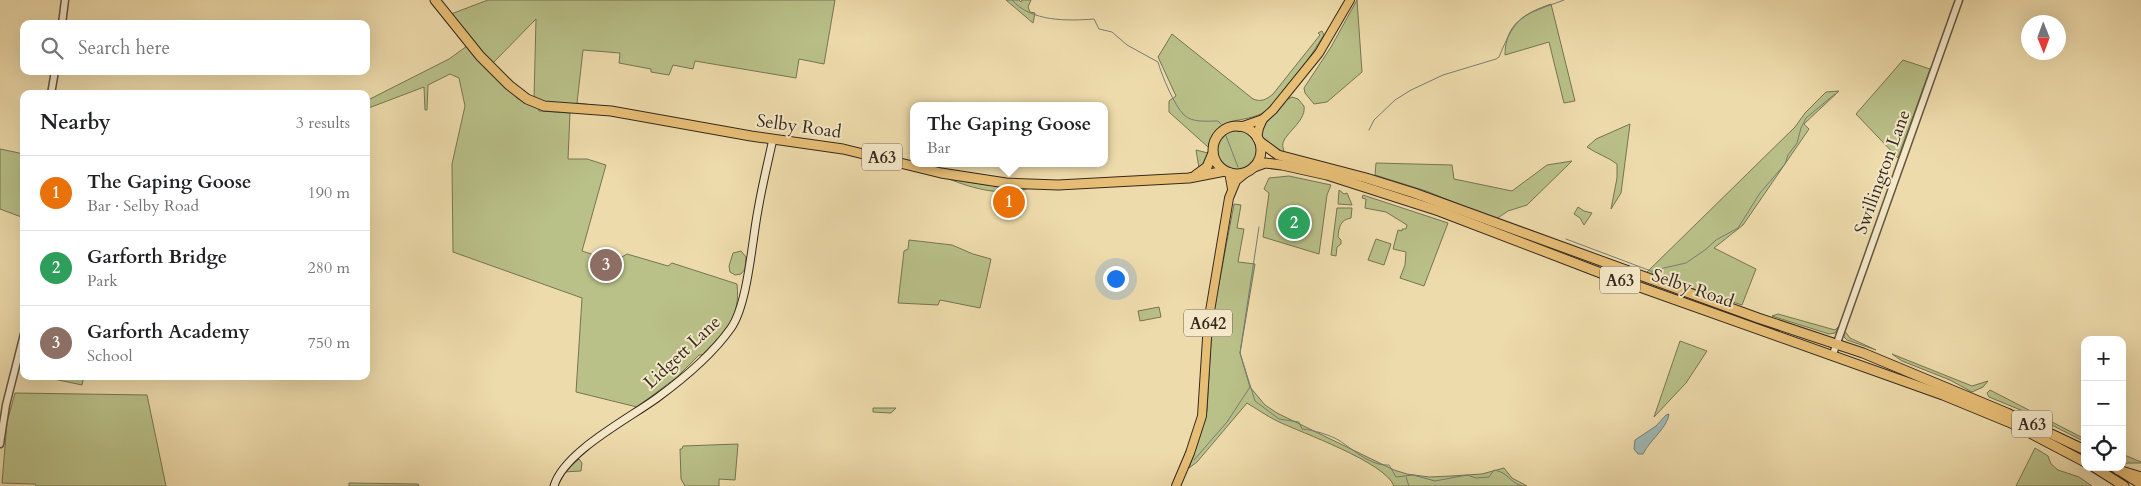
<!DOCTYPE html>
<html lang="en">
<head>
<meta charset="utf-8">
<style>
	:root { --surface:#fff; --page:#f2f2f2; --text:#202124; --muted:#757577; --line:#e0e0e0; --accent:#7c3aed }
	body { margin:0; font-family:Cardo,serif; background:var(--page); color:var(--text) }
	.controls { position:absolute; right:15px; bottom:15px; display:grid; overflow:hidden; border-radius:10px; box-shadow:0 5px 20px #0002 }
	.controls button { width:45px; height:45px; display:grid; place-items:center; padding:0; border:0; border-bottom:1px solid var(--line); background:var(--surface); color:var(--text); font:25px sans-serif }
	.compass { position:absolute; left:2021px; top:15px; width:45px; height:45px; border-radius:50%; background:var(--surface); box-shadow:0 5px 20px #0002; rotate:179deg }
	.you { position:absolute; left:1115px; top:278px; width:18px; height:18px; margin:-12px; border:4px solid #fff; border-radius:50%; background:#1a73e8; box-shadow:0 0 0 8px #1a73e833 }
	.badge { display:grid; place-items:center; width:32px; height:32px; border-radius:50%; background:var(--accent); color:#fff; font-size:16px; font-weight:700 }
	.pin { position:absolute; translate:-50% -50%; border:2px solid #fff; box-shadow:0 1px 5px #0006 }
	.popup { position:absolute; left:910px; top:102px; width:198px; height:65px; box-sizing:border-box; display:grid; place-content:center; border-radius:10px; background:var(--surface); filter:drop-shadow(0 1px 4px #0005); font-size:16px; white-space:nowrap; color:var(--muted) }
	.popup b { font-size:19px; color:var(--text) }
	.popup::after { content:''; position:absolute; left:50%; top:100%; margin-left:-10px; border:10px solid transparent; border-top-color:var(--surface) }
	.list { margin:0; padding:0; list-style:none }
	h2 { display:flex; justify-content:space-between; align-items:center; height:65px; margin:0; padding:0 20px; font-size:21px }
	h2 small { font-size:16px; font-weight:400; color:var(--muted) }
	.list li { display:grid; grid-template-columns:32px 1fr auto; gap:15px; align-items:center; box-sizing:border-box; height:75px; padding:0 20px; border-top:1px solid var(--line) }
	.list b { display:block; font-size:19px; white-space:nowrap }
	.list p { margin:0; font-size:16px; white-space:nowrap; color:var(--muted) }
	.list em { font-size:16px; font-style:normal; color:var(--muted) }
	.icon { flex:none; width:28px; height:28px; fill:none; stroke:currentColor; stroke-width:2; stroke-linecap:round; stroke-linejoin:round }
	.map { position:relative; flex:none; width:2141px; height:486px; overflow:hidden }
	.search { position:absolute; background:var(--surface); box-shadow:0 5px 20px #0002; left:20px; top:20px; width:350px; height:55px; display:flex; align-items:center; gap:12px; box-sizing:border-box; padding:0 18px; border-radius:10px; color:var(--muted); font-size:19px }
	.panel { position:absolute; background:var(--surface); box-shadow:0 5px 20px #0002; left:20px; top:90px; width:350px; height:290px; border-radius:10px }
	.map>svg:first-child { display:block }
</style>
</head>
<body>
<div class="map">
<svg width="2141" height="486" viewBox="0 0 2141 486">
	<rect width="100%" height="100%" fill="#eedbab"/>
	<filter id="stains"><feTurbulence type="fractalNoise" baseFrequency=".004" numOctaves="4"/><feColorMatrix values="0 0 0 0 .2 0 0 0 0 .09 0 0 0 0 .02 0 0 0 .5 -.17"/></filter>
	<radialGradient id="worn" r=".72"><stop offset=".6" stop-color="#630" stop-opacity="0"/><stop offset="1" stop-color="#630" stop-opacity=".3"/></radialGradient>
	<g fill="#b9c088" stroke="#777454">
		<path d="M488,0H835L824,64L799,59L796,78L695,61L693,69L673,65L669,75L651,72V69L619,63L620,53L583,50L577,103L608,107L548,103L534,99L536,19L492,64L451,14Z"/>
		<path d="M1006,0H1019L1021,2L1022,0H1031L1028,7L1030,12L1035,13L1033,23Z"/>
		<path d="M1357,0L1362,72L1327,102L1314,104L1305,93L1304,88L1331,47Z"/>
		<path d="M1551,4L1575,101L1564,103L1549,42L1505,55C1505,24 1525,13 1551,4Z"/>
		<path d="M1322,31L1324,35C1310,56 1286,97 1266,111C1243,126 1217,112 1208,147L1169,112V101L1176,96L1158,57L1172,34L1253,99C1261,102 1266,100 1273,94L1320,35L1318,33Z"/>
		<path d="M467,46L518,99L538,107L539,111L570,113L568,159H587L606,165L582,251L607,259L609,255L620,258L627,254L668,266L672,263L737,284C741,318 724,332 702,355H699L677,377L637,407L576,392L582,298L453,252L452,164L465,106L459,78L450,74L428,85L427,110H425L424,87L366,109V101L449,59Z"/>
		<path d="M1903,60L1930,69L1898,158L1856,114Z"/>
		<path d="M1839,91L1804,124L1809,129L1743,225L1714,248L1756,269L1742,305L1646,273L1795,127L1805,113L1826,92Z"/>
		<path d="M1292,97L1298,99L1304,106C1307,124 1276,137 1284,150L1282,153L1264,140L1261,133C1266,121 1279,102 1292,97Z"/>
		<path d="M1630,124L1621,193L1611,209L1617,178V164C1608,157 1597,154 1587,147L1596,139Z"/>
		<circle cx="1238" cy="149" r="21"/>
		<path d="M0,149L24,154V218L0,209Z"/>
		<path d="M1196,150L1208,153L1207,159L1199,168Z"/>
		<path d="M1572,161L1527,205L1508,211L1496,219L1426,191L1375,175L1376,163L1452,165L1454,179L1512,191L1547,165Z"/>
		<path d="M1289,176L1331,185L1327,195L1319,254L1263,237L1269,193L1264,189L1269,178Z"/>
		<path d="M949,179L987,185L1030,188C1004,197 974,189 949,179Z"/>
		<path d="M1339,190L1344,194L1347,193L1352,205L1338,204Z"/>
		<path d="M1363,195L1448,223L1424,286L1400,278L1405,265L1406,252L1393,249L1398,230L1402,231V229H1406L1407,225L1386,212L1365,208L1366,199L1362,198Z"/>
		<path d="M1234,204L1241,205L1237,228L1244,229L1238,262L1255,264L1240,353L1250,387L1265,405L1277,413L1394,470L1407,474L1429,477L1451,476L1482,474L1504,468L1512,478L1527,486H1394C1385,462 1302,433 1277,421C1267,416 1257,409 1247,403L1197,462L1189,468L1207,411L1212,321Z"/>
		<path d="M1578,207L1584,211L1592,213L1584,225L1580,218L1574,214Z"/>
		<path d="M1337,208H1352L1351,218C1340,220 1339,227 1338,237L1341,240V244L1337,247L1336,256L1331,255Z"/>
		<path d="M1376,239L1391,244L1384,265L1368,260Z"/>
		<path d="M909,240L952,245L973,254L991,259L980,308L940,300L938,305L898,303L904,251L908,249Z"/>
		<path d="M741,251L746,257L745,269L741,274L735,275L730,272L729,266L733,253Z"/>
		<path d="M1159,307L1161,317L1140,321L1138,311Z"/>
		<path d="M1778,314L1835,330L1839,326L1835,333L1829,334L1772,316Z"/>
		<path d="M1844,330L1850,338L1876,350L1847,340L1844,337Z"/>
		<path d="M1680,341L1707,351L1686,383L1654,417Z"/>
		<path d="M1892,354L1972,386L1988,381L1983,387L1972,392L1950,380L1902,361Z"/>
		<path d="M49,376H84L82,385L49,378Z"/>
		<path d="M1990,390L2085,439V442L2028,413L1989,397L1987,393Z"/>
		<path d="M15,393L147,395L166,486H36L35,484L2,483L7,422Z"/>
		<path d="M873,408H896L891,413L873,412Z"/>
		<path d="M738,444L735,480L719,479V486H685L681,479L680,449H682L683,446Z"/>
		<path d="M2035,448L2048,456L2051,464L2058,470L2079,477L2092,486H2016Z"/>
		<path d="M2122,454L2141,462V463H2127L2125,465L2122,463Z"/>
		<path d="M579,459L582,463L581,471L564,472Z"/>
		<path d="M349,483L418,484L419,486H349Z"/>
	</g>
	<path fill="#a0b8b6" stroke="#757e7a" d="M1669,414C1668,427 1649,441 1643,454H1638L1634,449L1635,440L1656,426L1666,415Z"/>
	<g fill="none" stroke-linecap="round" stroke-linejoin="round">
		<g stroke="#757e7a" stroke-width="1">
			<path d="M1012,0C1031,22 1068,21 1094,19L1099,29L1112,32L1127,45L1158,62C1162,76 1174,105 1184,115C1192,123 1208,121 1218,121L1221,124"/>
			<path d="M1369,130L1374,120L1395,100L1411,90L1443,75L1496,59L1499,57C1517,13 1522,16 1564,0"/>
			<path d="M1226,136L1238,167"/>
			<path d="M1259,227L1240,353L1255,401L1279,419L1299,422L1302,429C1313,430 1331,435 1340,441C1355,451 1371,466 1389,465L1396,477L1413,475L1435,481L1467,475L1476,478L1489,477L1494,470C1510,473 1507,481 1522,486"/>
			<path d="M1566,239L1651,271"/>
			<path d="M1652,274V271L1655,270L1686,263L1705,250L1716,240L1738,228L1760,193L1785,164L1788,155L1797,143L1801,128L1806,118L1835,94"/>
			<path d="M1194,460L1227,422L1250,387"/>
			<path d="M1406,477L1409,486"/>
		</g>
		<defs>
			<g id="tertiary">
				<path d="M62,24L65,0"/>
				<path d="M51,94L55,71"/>
				<path d="M1833,354L1959,0"/>
				<path d="M0,444L6,405L24,334"/>
			</g>
			<path id="secondary" d="M554,486C564,452 628,419 657,398C683,379 712,355 731,328C748,304 752,240 758,210C762,186 768,162 773,139"/>
			<g id="primary">
				<path d="M1240,127L1263,119L1273,110L1319,53L1350,0"/>
				<path d="M1257,138L1259,128L1263,119"/>
				<path d="M1229,172L1232,189"/>
				<path d="M1176,486L1190,453L1202,416L1208,323L1229,198L1236,181L1247,172"/>
			</g>
			<g id="trunk">
				<path d="M435,0L480,56L509,85L527,99L544,106L611,111L751,136L843,149L941,173L1006,183L1058,185L1189,178L1225,171"/>
				<circle cx="1237" cy="150" r="24"/>
				<path d="M1259,141L1278,155L1366,178L1414,193L1758,318L1863,353L2007,413L2085,450"/>
				<path d="M1254,167L1265,163L1282,165L1327,175L1439,211L1606,275L1943,395L2011,423L2085,462"/>
				<path d="M1196,175L1207,167L1213,153"/>
				<path d="M2094,467L2124,486"/>
				<path d="M2114,467L2141,484"/>
			</g>
			<path id="motorway" d="M2118,470L2141,477"/>
		</defs>
		<use href="#tertiary" stroke="#635542" stroke-width="9"/>
		<use href="#secondary" stroke="#35281f" stroke-width="9"/>
		<use href="#primary" stroke="#35281f" stroke-width="10"/>
		<use href="#trunk" stroke="#35281f" stroke-width="11"/>
		<use href="#motorway" stroke="#35281f" stroke-width="11"/>
		<use href="#tertiary" stroke="#f4e8c8" stroke-width="6"/>
		<use href="#secondary" stroke="#f4e8c8" stroke-width="7"/>
		<use href="#primary" stroke="#e7be76" stroke-width="8"/>
		<use href="#trunk" stroke="#e7be76" stroke-width="9"/>
		<use href="#motorway" stroke="#e7be76" stroke-width="9"/>
	</g>
	<g text-anchor="middle" stroke-width="4" stroke-linejoin="round" paint-order="stroke">
		<g fill="#f4e8c8" stroke="#6e6252" stroke-width="1">
			<rect x="862" y="143.5" width="40" height="27" rx="4"/>
			<rect x="1600" y="266.5" width="40" height="27" rx="4"/>
			<rect x="1184" y="309.5" width="48" height="27" rx="4"/>
			<rect x="2012" y="410.5" width="40" height="27" rx="4"/>
		</g>
		<g font-size="16" font-weight="bold" fill="#35281f">
			<text x="882" y="163">A63</text>
			<text x="1620" y="286">A63</text>
			<text x="1208" y="329">A642</text>
			<text x="2032" y="430">A63</text>
		</g>
		<g font-size="18" fill="#35281f" stroke="#f4e8c8">
			<text transform="translate(799 126) rotate(8)" y="6">Selby Road</text>
			<text transform="translate(1882 172) rotate(-70)" y="6">Swillington Lane</text>
			<text transform="translate(1693 288) rotate(19)" y="6">Selby Road</text>
			<text transform="translate(682 352) rotate(-43)" y="6">Lidgett Lane</text>
		</g>
	</g>
	<rect width="100%" height="100%" filter="url(#stains)"/>
	<rect width="100%" height="100%" fill="url(#worn)"/>
</svg>
<div class="controls">
<button>+</button>
<button>−</button>
<button><svg class="icon" aria-label="locate" viewBox="0 0 24 24"><circle cx="12" cy="12" r="6"/><path d="M12 2v4M12 18v4M2 12h4M18 12h4"/></svg></button>
</div>
<svg class="compass" viewBox="-18 -18 36 36"><path d="M0-13l5 13h-10z" fill="#e53935"/><path d="M0 13l5-13h-10z" fill="#757577"/></svg>
<div class="you"></div>
<div class="pin badge" style="left:1009px;top:202px;background:#e8710a">1</div>
<div class="popup"><b>The Gaping Goose</b>Bar</div>
<div class="pin badge" style="left:1294px;top:223px;background:#2e9e5b">2</div>
<div class="pin badge" style="left:606px;top:265px;background:#8d6e63">3</div>
<div class="search"><svg class="icon" aria-label="search" viewBox="0 0 24 24"><circle cx="10" cy="10" r="6"/><path d="M15 15l6 6"/></svg>Search here</div>
<section class="panel">
<h2>Nearby<small>3 results</small></h2>
<ul class="list">
<li><span class="badge" style="background:#e8710a">1</span><div><b>The Gaping Goose</b><p>Bar · Selby Road</p></div><em>190 m</em></li>
<li><span class="badge" style="background:#2e9e5b">2</span><div><b>Garforth Bridge</b><p>Park</p></div><em>280 m</em></li>
<li><span class="badge" style="background:#8d6e63">3</span><div><b>Garforth Academy</b><p>School</p></div><em>750 m</em></li>
</ul>
</section>
</div>
</body>
</html>
